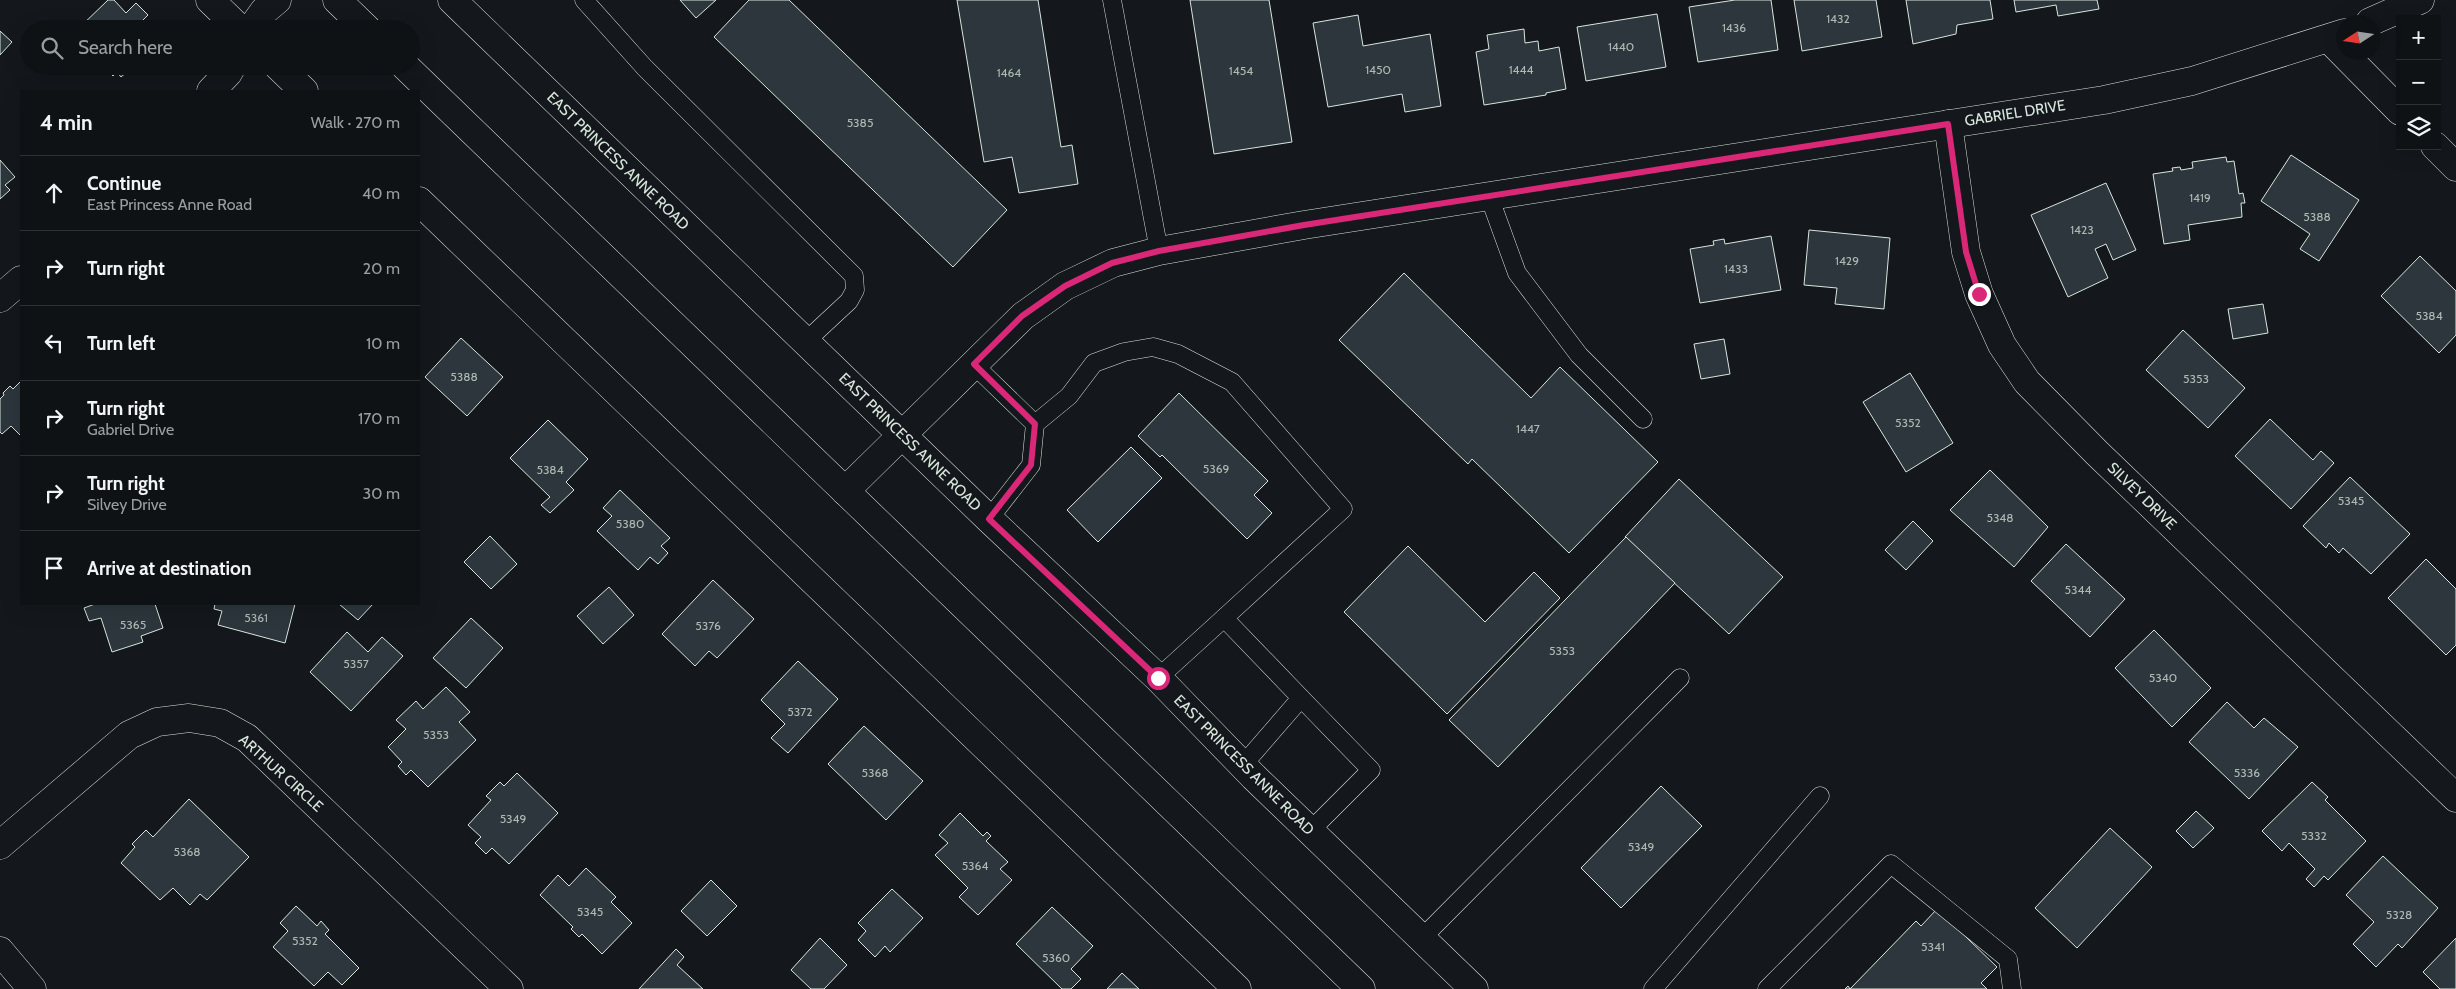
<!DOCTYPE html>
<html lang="en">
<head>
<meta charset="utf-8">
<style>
	:root { --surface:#0f1215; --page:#1d2022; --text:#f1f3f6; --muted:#9b9ea0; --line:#2f3234 }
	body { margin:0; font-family:Cabin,sans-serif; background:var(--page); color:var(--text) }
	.controls { position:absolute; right:15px; top:15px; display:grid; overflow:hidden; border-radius:0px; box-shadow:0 5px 20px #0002 }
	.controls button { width:45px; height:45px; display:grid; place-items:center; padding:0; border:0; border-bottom:1px solid var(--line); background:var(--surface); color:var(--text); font:25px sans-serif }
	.compass { position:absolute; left:2336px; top:15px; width:45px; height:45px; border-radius:50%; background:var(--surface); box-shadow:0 5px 20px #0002; rotate:258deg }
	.stop { position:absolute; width:15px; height:15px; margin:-11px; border:4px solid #db2777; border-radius:50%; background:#fff }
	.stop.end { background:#db2777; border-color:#fff; box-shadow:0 1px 5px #0008 }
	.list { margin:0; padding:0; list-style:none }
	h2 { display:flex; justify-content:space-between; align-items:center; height:65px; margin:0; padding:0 20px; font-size:21px }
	h2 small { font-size:16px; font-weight:400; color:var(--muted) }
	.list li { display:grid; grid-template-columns:32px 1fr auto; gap:15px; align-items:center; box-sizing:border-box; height:75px; padding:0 20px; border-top:1px solid var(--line) }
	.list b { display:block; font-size:19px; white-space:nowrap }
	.list p { margin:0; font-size:16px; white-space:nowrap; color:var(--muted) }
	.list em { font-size:16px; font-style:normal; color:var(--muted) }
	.icon { flex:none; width:28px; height:28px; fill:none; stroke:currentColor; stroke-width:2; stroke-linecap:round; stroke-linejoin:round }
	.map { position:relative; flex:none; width:2456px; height:989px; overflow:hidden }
	.search { position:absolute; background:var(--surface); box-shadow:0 5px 20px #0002; left:20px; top:20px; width:400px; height:55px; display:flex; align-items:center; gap:12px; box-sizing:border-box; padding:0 18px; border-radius:28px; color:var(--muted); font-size:19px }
	.panel { position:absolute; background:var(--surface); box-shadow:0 5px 20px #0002; left:20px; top:90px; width:400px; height:515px; border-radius:0px }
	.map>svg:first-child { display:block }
</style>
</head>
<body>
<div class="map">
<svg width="2456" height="989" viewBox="0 0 2456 989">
	<rect width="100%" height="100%" fill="#14181c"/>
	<g fill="#2c363c" stroke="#d8e6dc">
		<path d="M108,0H114L126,13L136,3L148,15L139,24L143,29H78Z"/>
		<path d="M680,0H716L696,18Z"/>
		<path d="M749,0H789L1007,210L953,267L714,37Z"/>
		<path d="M957,0H1038L1061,147L1072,145L1078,184L1019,193L1012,157L984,162Z"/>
		<path d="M1190,0H1269L1292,142L1214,154Z"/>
		<path d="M1735,0H1771L1778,50L1698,62L1689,7Z"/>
		<path d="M1794,0H1876L1882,37L1802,51Z"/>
		<path d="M1906,0H1990L1993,19L1957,25L1956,34L1913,44Z"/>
		<path d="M2014,0H2097L2099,9L2058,16L2056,5L2016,12Z"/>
		<path d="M1657,14L1666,67L1586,81L1577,27Z"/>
		<path d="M1358,15L1363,46L1430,34L1441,106L1405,112L1402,94L1328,107L1313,23Z"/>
		<path d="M1524,29L1525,43L1538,41L1539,51L1559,47L1566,89L1546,93V95L1484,105L1476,52L1489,49L1487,35Z"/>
		<path d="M0,31L12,42L0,55Z"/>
		<path d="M103,66H126L129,70L121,77L117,72L113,76Z"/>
		<path d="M2291,155L2359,200L2319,261L2300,249L2310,234L2261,201Z"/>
		<path d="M2226,157L2227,162L2234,161L2239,194L2243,193L2245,203H2241L2242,217L2188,225L2190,240L2164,244L2153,174L2173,171L2172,168L2180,167L2181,170L2193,168L2192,162Z"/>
		<path d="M0,160L15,177L5,185L10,190L0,199Z"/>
		<path d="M2106,183L2136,250L2113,260L2106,244L2095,249L2108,278L2068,297L2031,215Z"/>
		<path d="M1809,230L1890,238L1884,309L1835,304L1837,288L1804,285Z"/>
		<path d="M1771,236L1781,290L1700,303L1690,249L1714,245L1713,241L1724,239L1725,244Z"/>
		<path d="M2420,256L2456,291V335L2439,353L2381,296Z"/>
		<path d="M1404,273L1531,398L1560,367L1658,462L1569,553L1472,459L1468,464L1339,340Z"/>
		<path d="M2263,304L2268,333L2233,339L2228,309Z"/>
		<path d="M2183,330L2245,388L2208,428L2146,370Z"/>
		<path d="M461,338L503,377L467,416L425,377Z"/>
		<path d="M1724,339L1730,374L1701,379L1694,344Z"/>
		<path d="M1910,373L1953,443L1906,472L1863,402Z"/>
		<path d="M21,381V436L11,426L2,434L0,432V399L4,395L3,393L10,386L13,389Z"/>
		<path d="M1179,393L1268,481L1254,495L1272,513L1247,539L1162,455L1160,457L1138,436Z"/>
		<path d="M2270,419L2313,460L2321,451L2334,463L2291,509L2235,456Z"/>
		<path d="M548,420L588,459L566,482L574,490L550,513L541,505L550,497L510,458Z"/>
		<path d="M1131,447L1162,478L1098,542L1067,510Z"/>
		<path d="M1990,470L2048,527L2014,567L1950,510Z"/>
		<path d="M2350,477L2410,534L2371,574L2343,548L2339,553L2329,543L2326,548L2303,526Z"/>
		<path d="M1679,479L1783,577L1729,634L1625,537Z"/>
		<path d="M620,490L670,538L661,546L668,553L658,564L650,557L638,570L597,531L612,516L603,508Z"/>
		<path d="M1913,521L1933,541L1906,570L1885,550Z"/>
		<path d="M490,536L517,564L491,589L464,562Z"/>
		<path d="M1626,537L1675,583L1498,767L1449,720Z"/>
		<path d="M2066,544L2125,599L2090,637L2031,581Z"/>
		<path d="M1408,546L1485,622L1534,572L1560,598L1447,714L1344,612Z"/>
		<path d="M2426,559L2456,589V645L2446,655L2388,598Z"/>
		<path d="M713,580L754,619L717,658L709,651L695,666L662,634Z"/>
		<path d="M609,587L634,615L603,644L577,616Z"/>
		<path d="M95,604H155L163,628L141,636L143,642L112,652L101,618L89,621L84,608Z"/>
		<path d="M215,604H295L285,643L218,625L222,611L214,609Z"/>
		<path d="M339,604H373L358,620Z"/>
		<path d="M471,618L503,648L466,688L433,658Z"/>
		<path d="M2154,630L2211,688L2172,727L2115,668Z"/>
		<path d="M347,632L368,652L382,637L403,656L351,711L310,672Z"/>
		<path d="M798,661L838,699L788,753L771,738L785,724L761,700Z"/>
		<path d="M446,687L470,712L459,722L476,740L428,787L411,770L406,775L398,766L402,762L388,747L406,729L396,720L416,701L423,709Z"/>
		<path d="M2227,702L2254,728L2264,718L2298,747L2249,799L2189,742Z"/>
		<path d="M864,726L923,781L886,820L828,764Z"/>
		<path d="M517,773L558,813L509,864L492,848L486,854L475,843L481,837L468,825L491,800L486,796L500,782L504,786Z"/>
		<path d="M2312,782L2328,797L2325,800L2366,841L2328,880L2324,876L2314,887L2306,879L2315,869L2289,843L2282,851L2262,831Z"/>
		<path d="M1661,786L1702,826L1621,908L1581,868Z"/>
		<path d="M189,799L249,857L207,900L200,894L190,905L173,888L160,900L121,863L135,847L132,844L146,830L153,837Z"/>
		<path d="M2196,811L2214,828L2193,848L2176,831Z"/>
		<path d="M960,813L983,836L987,832L991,836L986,841L1008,862L1000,869L1012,880L978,915L959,897L968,888L935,855L948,843L939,835Z"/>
		<path d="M2110,828L2152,867L2077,948L2035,908Z"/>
		<path d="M2383,856L2438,908L2402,948L2398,944L2376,967L2353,944L2374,922L2346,895Z"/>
		<path d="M586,868L616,897L611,902L632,923L602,954L582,934L579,937L571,929L573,927L540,895L558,875L569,886Z"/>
		<path d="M711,880L737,906L707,936L681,911Z"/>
		<path d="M892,889L923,918L890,952L885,946L875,957L858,940L866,931L858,923Z"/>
		<path d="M296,906L317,926L321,921L329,930L325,934L359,968L342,985L328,972L314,986L273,947L288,931L280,923Z"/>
		<path d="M1052,907L1093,946L1071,969L1081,979L1071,989H1062L1016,944Z"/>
		<path d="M1937,909L1997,967L1981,983L1987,989H1845L1848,986L1850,989L1916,921L1921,926Z"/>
		<path d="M820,938L847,965L824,989H811L791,970Z"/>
		<path d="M2456,938V989H2440L2423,972Z"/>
		<path d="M676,949L684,957L677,965L703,989H639Z"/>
		<path d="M1122,973L1139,989H1107Z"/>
	</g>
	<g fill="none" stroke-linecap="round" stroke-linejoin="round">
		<defs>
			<g id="service">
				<path d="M584,0L645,68L854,276L855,290L849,301L805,342"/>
				<path d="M1112,0L1159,251"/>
				<path d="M1489,196L1517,273L1579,355L1643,419"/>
				<path d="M973,364L1035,424"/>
				<path d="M989,519L1031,465L1035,424L1069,396L1094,363L1124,352L1153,347L1178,354L1232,382L1343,509L1224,618"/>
				<path d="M1158,678L1224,618L1301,698"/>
				<path d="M1243,765L1301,698L1371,770L1310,831"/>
				<path d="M1422,938L1680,678"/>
				<path d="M1653,989L1820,796"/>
				<path d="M1767,989L1891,864L2008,959L2012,989"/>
			</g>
			<g id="minor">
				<path d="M210,0L240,29"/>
				<path d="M2370,22L2420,0"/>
				<path d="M251,29L264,11L277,0"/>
				<path d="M2329,39L2400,111"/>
				<path d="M278,66L304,91"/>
				<path d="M211,91L228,73L232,66"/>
				<path d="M1948,124L1966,252L1979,294L2002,345L2027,382L2097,453L2456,798"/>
				<path d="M2435,146L2456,167"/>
				<path d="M419,201L1237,989"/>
				<path d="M0,298L21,280"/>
				<path d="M845,491L1023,316L1065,286L1113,263L1159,251L1304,225L2104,100L2192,81L2344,33"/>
				<path d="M0,845L129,735L157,722L189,718L220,723L247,738L509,989"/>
				<path d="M0,951L32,989"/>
			</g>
			<g id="secondary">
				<path d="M337,0L367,29"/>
				<path d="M452,0L989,519L1158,678L1254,777L1474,989"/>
				<path d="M405,66L1361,989"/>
			</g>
		</defs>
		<use href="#service" stroke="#d8e6dc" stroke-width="19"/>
		<use href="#minor" stroke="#d8e6dc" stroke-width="29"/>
		<use href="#secondary" stroke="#d8e6dc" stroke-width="29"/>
		<use href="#service" stroke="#14181c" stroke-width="18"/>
		<use href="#minor" stroke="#14181c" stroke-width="28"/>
		<use href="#secondary" stroke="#14181c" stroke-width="28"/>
	</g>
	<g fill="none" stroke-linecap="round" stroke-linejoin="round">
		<path stroke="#db2777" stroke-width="6" d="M1158,678L989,519L1031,465L1035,424L974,364L1022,316L1065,286L1112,263L1159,251L1304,225L1948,124L1966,252L1979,294"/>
	</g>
	<g text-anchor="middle" stroke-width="4" stroke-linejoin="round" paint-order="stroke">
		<g font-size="12" fill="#adbab4">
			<text x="1838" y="23">1432</text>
			<text x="1734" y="32">1436</text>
			<text x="1621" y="51">1440</text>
			<text x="1378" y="74">1450</text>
			<text x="1521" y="74">1444</text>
			<text x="1241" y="75">1454</text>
			<text x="1009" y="77">1464</text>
			<text x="860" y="127">5385</text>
			<text x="2200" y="202">1419</text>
			<text x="2317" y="221">5388</text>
			<text x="2082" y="234">1423</text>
			<text x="1847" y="265">1429</text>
			<text x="1736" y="273">1433</text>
			<text x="2429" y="320">5384</text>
			<text x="464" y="381">5388</text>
			<text x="2196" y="383">5353</text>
			<text x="1908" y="427">5352</text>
			<text x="1528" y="433">1447</text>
			<text x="1216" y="473">5369</text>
			<text x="550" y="474">5384</text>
			<text x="2351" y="505">5345</text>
			<text x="2000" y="522">5348</text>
			<text x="630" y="528">5380</text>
			<text x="2078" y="594">5344</text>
			<text x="256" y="622">5361</text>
			<text x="133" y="629">5365</text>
			<text x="708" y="630">5376</text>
			<text x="1562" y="655">5353</text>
			<text x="356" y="668">5357</text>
			<text x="2163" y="682">5340</text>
			<text x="800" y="716">5372</text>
			<text x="436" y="739">5353</text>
			<text x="875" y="777">5368</text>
			<text x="2247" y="777">5336</text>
			<text x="513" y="823">5349</text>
			<text x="2314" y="840">5332</text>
			<text x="1641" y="851">5349</text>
			<text x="187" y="856">5368</text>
			<text x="975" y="870">5364</text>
			<text x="590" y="916">5345</text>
			<text x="2399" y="919">5328</text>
			<text x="305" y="945">5352</text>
			<text x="1933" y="951">5341</text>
			<text x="1056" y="962">5360</text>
		</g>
		<g font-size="15" fill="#d8e6dc" stroke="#14181c">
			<text transform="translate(2015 113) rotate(-9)" y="5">GABRIEL DRIVE</text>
			<text transform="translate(618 161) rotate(44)" y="5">EAST PRINCESS ANNE ROAD</text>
			<text transform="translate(910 442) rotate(44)" y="5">EAST PRINCESS ANNE ROAD</text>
			<text transform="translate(2142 496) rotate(44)" y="5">SILVEY DRIVE</text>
			<text transform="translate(1244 765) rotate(45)" y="5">EAST PRINCESS ANNE ROAD</text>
			<text transform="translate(281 773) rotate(42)" y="5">ARTHUR CIRCLE</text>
		</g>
	</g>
</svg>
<div class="controls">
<button>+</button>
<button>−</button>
<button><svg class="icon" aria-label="layers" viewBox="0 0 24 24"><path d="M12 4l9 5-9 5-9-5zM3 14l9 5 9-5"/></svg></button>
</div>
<svg class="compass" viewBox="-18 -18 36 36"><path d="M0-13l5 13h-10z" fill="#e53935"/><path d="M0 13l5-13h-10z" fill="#9b9ea0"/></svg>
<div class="stop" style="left:1158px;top:678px"></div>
<div class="stop end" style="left:1979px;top:294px"></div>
<div class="search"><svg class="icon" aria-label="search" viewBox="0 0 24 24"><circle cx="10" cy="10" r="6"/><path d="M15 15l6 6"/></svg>Search here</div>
<section class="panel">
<h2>4 min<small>Walk · 270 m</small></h2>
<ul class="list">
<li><svg class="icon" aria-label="ahead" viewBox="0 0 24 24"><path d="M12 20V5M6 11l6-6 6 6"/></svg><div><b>Continue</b><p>East Princess Anne Road</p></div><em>40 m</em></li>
<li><svg class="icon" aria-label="right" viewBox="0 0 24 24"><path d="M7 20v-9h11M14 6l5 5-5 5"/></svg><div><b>Turn right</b></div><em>20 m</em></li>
<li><svg class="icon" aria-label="left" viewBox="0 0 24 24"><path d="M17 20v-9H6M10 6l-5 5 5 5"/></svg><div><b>Turn left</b></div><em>10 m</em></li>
<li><svg class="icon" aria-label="right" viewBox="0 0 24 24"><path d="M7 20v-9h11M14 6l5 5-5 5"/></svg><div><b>Turn right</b><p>Gabriel Drive</p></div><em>170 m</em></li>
<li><svg class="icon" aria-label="right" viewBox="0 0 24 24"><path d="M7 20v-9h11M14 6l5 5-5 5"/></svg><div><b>Turn right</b><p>Silvey Drive</p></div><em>30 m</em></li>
<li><svg class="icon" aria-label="arrive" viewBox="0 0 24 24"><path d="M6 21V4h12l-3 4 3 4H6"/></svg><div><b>Arrive at destination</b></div></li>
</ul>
</section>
</div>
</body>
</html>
